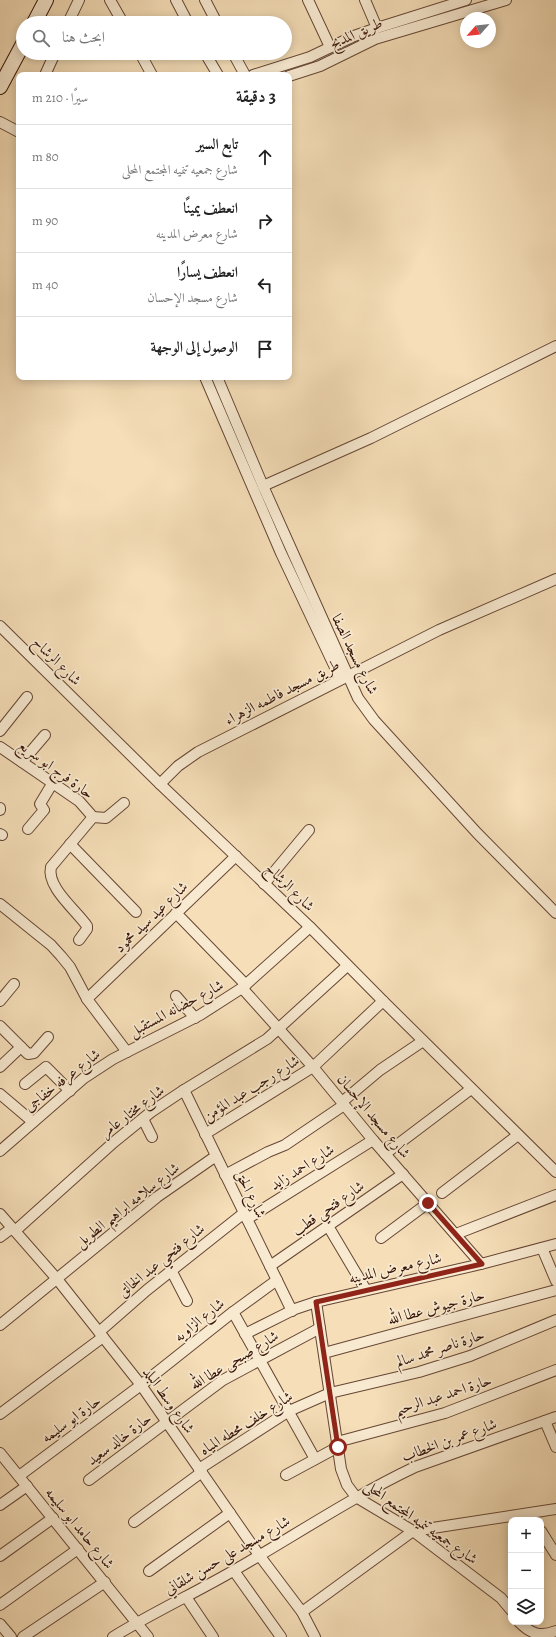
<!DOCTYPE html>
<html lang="ar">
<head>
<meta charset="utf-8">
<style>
	:root { --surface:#fff; --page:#f6f6f6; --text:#222; --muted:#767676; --line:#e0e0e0 }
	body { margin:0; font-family:Alegreya,Amiri,serif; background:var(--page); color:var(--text); direction:rtl }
	.controls { position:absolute; right:12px; bottom:12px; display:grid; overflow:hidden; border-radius:8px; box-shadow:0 2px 10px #0003 }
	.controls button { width:36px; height:36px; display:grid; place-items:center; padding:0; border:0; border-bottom:1px solid var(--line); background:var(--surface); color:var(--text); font:20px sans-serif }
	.compass { position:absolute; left:460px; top:12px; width:36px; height:36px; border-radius:50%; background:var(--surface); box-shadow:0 2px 10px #0003; rotate:243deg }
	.stop { position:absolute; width:12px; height:12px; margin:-9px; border:3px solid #8f2418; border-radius:50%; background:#fff }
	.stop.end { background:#8f2418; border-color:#fff; box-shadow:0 1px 4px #0008 }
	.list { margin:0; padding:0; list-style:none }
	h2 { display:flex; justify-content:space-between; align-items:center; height:52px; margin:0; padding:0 16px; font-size:17px }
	h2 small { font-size:13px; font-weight:400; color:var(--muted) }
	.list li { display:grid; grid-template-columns:26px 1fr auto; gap:12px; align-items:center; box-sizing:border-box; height:64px; padding:0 16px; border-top:1px solid var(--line) }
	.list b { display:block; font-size:15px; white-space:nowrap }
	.list p { margin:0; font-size:13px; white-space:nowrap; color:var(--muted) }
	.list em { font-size:13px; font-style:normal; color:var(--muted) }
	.icon { flex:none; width:22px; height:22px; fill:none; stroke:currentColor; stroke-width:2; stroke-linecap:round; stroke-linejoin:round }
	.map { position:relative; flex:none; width:556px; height:1637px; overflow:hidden; direction:ltr }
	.search { position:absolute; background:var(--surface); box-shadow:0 2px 10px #0003; left:16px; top:16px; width:276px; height:44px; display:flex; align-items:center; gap:10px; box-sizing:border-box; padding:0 14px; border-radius:22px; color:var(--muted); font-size:15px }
	.panel { position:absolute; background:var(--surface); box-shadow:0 2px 10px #0003; left:16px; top:72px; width:276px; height:308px; border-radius:8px; direction:rtl }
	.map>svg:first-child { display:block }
</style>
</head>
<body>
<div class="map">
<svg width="556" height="1637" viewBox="0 0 556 1637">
	<rect width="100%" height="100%" fill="#f5deb8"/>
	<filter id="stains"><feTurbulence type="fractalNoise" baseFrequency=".005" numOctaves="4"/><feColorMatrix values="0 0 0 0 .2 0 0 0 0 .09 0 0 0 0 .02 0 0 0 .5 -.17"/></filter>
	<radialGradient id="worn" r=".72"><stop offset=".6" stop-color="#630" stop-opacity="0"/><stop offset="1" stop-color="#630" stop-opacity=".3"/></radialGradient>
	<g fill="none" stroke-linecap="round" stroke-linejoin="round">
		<defs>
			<g id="street">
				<path d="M110,0L123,23"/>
				<path d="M176,0L188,23"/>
				<path d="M205,0L217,23"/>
				<path d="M308,0L330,47"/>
				<path d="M365,0L377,28"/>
				<path d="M68,23L79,0"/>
				<path d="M140,53L152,75"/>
				<path d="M205,53L218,75"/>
				<path d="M233,53L245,75"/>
				<path d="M45,75L55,53"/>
				<path d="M253,75L310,57L354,36L377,28L466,0"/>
				<path d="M289,76L320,66L375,39L506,0"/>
				<path d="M0,122L19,132"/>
				<path d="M205,377L281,553L340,678"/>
				<path d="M217,377L263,486L358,698L374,720L477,833L556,913"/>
				<path d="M263,486L371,438L556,346"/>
				<path d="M0,626L160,784L310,927L383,1001L556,1172"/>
				<path d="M0,731L27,697"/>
				<path d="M0,747L79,801L93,817"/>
				<path d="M22,762L45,735"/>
				<path d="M160,784L178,766L198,752L439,630L556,579"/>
				<path d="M0,808V810"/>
				<path d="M28,829L44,810L40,804L52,784"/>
				<path d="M0,834L2,835"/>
				<path d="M70,844L136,912"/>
				<path d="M264,884L309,830"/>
				<path d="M0,904L51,945L61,956L70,967L87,999L127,1052"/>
				<path d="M176,913L246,985"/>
				<path d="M79,940L87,929V926C77,911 46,887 51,867L93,817L106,818L124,803"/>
				<path d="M242,988L313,1067L373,1140L481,1264"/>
				<path d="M176,996L195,1018"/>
				<path d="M87,999L236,856"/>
				<path d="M0,1001L14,984"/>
				<path d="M0,1026L28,1054L34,1053L48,1037"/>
				<path d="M0,1067L21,1047"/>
				<path d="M25,1084L46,1067L70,1091"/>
				<path d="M184,1090L292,1311"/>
				<path d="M0,1094L33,1122"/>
				<path d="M342,1102L380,1070L423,1041"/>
				<path d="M143,1119L152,1137"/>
				<path d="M205,1134L313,1067L383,1001"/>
				<path d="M0,1151L84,1078L113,1059L200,1015L242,988L310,927"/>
				<path d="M385,1154L471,1089"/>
				<path d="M225,1175L268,1152L285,1145L344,1105"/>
				<path d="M442,1193L518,1135"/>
				<path d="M0,1214L57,1279L141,1385L259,1555L302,1612L315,1637"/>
				<path d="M247,1219L373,1140"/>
				<path d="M328,1226L366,1290"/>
				<path d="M15,1231L114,1142L151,1112L184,1090L267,1039L347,966"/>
				<path d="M456,1234L556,1195"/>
				<path d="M0,1237L12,1228"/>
				<path d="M381,1238L428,1203"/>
				<path d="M542,1248L556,1281"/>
				<path d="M270,1266L403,1174"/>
				<path d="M171,1270L187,1301"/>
				<path d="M316,1302L341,1469L347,1485L356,1497L413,1531L501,1598L511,1610"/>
				<path d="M233,1312L315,1459"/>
				<path d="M0,1325L157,1197L216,1156"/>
				<path d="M99,1332L147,1290L244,1213"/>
				<path d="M245,1334L295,1309L316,1302L481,1264L556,1244"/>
				<path d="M324,1353L556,1290"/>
				<path d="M0,1414L103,1337"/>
				<path d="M545,1421L556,1447"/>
				<path d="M337,1442L445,1413L556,1370"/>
				<path d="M0,1453L148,1637"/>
				<path d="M199,1469L289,1411L330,1393L419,1372L470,1356L556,1320"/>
				<path d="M286,1475L338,1447"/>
				<path d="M19,1476L141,1385L233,1312L277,1280"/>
				<path d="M89,1480L223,1380L320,1328"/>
				<path d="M0,1505L27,1486"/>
				<path d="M134,1522L202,1472"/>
				<path d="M541,1531L556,1555"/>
				<path d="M0,1556L53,1518"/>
				<path d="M149,1571L230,1513"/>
				<path d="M234,1571L281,1637"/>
				<path d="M186,1597L213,1637"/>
				<path d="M0,1605L78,1549"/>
				<path d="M302,1612L413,1531L556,1509"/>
				<path d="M519,1622C531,1634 540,1637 556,1631"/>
				<path d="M0,1624L11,1637"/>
				<path d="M23,1637L105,1582"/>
				<path d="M113,1637C152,1613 193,1594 233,1571C294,1536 352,1497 415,1467L556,1417"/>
			</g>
			<g id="secondary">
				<path d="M34,23L46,0"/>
				<path d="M0,87L23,44"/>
			</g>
		</defs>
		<use href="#street" stroke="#664634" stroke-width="12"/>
		<use href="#secondary" stroke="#371408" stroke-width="16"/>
		<use href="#street" stroke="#f8ead1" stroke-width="10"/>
		<use href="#secondary" stroke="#f8ead1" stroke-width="14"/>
	</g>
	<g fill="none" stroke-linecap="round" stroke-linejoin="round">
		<path stroke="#8f2418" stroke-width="5" d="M338,1447L316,1302L482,1264L428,1203"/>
	</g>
	<g text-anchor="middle" stroke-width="3.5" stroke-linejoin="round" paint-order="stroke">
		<g font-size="15" fill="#371408" stroke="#f8ead1">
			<text transform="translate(356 33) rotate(-24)" y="5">طريق المدبح</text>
			<text transform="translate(355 654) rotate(64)" y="5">شارع مسجد الصفا</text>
			<text transform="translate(57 661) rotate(45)" y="5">شارع الرشاح</text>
			<text transform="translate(282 692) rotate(-27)" y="5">طريق مسجد فاطمه الزهراء</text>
			<text transform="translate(56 769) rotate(36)" y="5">حارة فرج ابو سريع</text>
			<text transform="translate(290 887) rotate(44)" y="5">شارع الرشاح</text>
			<text transform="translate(151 917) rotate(-44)" y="5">شارع عيد سيد محمود</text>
			<text transform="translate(176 1008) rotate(-28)" y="5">شارع حضانه المستقبل</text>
			<text transform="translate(62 1080) rotate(-38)" y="5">شارع عرفه خفاجى</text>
			<text transform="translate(251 1088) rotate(-32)" y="5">شارع رجب عبد المؤمن</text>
			<text transform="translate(132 1111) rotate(-37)" y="5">شارع مختار عامر</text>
			<text transform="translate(374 1116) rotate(50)" y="5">شارع مسجد الإحسان</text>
			<text transform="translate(302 1167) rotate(-32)" y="5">شارع احمد زايد</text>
			<text transform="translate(251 1194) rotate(64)" y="5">شارع الحق</text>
			<text transform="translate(127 1205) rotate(-38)" y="5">شارع سلامه ابراهيم الطويل</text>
			<text transform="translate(328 1208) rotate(-35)" y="5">شارع فتحي قطب</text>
			<text transform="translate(161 1260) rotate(-39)" y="5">شارع فتحي عبد الخالق</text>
			<text transform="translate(395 1268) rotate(-13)" y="5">شارع معرض المدينه</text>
			<text transform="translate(436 1307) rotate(-15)" y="5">حارة جيوش عطا الله</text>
			<text transform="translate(199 1320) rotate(-39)" y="5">شارع الزاويه</text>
			<text transform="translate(440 1348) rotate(-18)" y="5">حارة ناصر محمد سالم</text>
			<text transform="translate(234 1360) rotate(-31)" y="5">شارع صبحى عطا الله</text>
			<text transform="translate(443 1395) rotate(-18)" y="5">حارة احمد عبد الرحيم</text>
			<text transform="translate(169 1400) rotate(55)" y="5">شارع وسط البلد</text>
			<text transform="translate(71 1419) rotate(-36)" y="5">حارة ابو سليمه</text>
			<text transform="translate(246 1423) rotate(-32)" y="5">شارع خلف محطه المياه</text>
			<text transform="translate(119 1439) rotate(-37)" y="5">حارة خالد سعيد</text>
			<text transform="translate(449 1440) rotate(-20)" y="5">شارع عمر بن الخطاب</text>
			<text transform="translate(421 1522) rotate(35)" y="5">شارع جمعيه تنميه المجتمع المحلى</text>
			<text transform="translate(80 1528) rotate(51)" y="5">شارع حامد ابو سليمه</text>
			<text transform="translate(227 1555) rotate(-30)" y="5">شارع مسجد على حسن شلقاني</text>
		</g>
	</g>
	<rect width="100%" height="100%" filter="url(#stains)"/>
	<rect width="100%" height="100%" fill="url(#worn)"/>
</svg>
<div class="controls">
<button>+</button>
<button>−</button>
<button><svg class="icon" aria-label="layers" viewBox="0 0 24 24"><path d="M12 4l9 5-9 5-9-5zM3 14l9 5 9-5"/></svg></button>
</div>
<svg class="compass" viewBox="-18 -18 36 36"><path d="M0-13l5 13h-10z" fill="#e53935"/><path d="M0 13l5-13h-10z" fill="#767676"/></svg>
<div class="stop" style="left:338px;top:1447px"></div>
<div class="stop end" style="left:428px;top:1203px"></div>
<div class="search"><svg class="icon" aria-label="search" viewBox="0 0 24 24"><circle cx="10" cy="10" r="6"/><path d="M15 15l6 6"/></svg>ابحث هنا</div>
<section class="panel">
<h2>3 دقيقة<small>سيرًا · 210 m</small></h2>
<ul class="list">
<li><svg class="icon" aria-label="ahead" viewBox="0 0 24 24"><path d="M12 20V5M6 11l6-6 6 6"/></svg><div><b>تابع السير</b><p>شارع جمعيه تنميه المجتمع المحلى</p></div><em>80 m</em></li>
<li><svg class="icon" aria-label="right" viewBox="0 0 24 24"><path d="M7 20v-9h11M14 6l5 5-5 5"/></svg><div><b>انعطف يمينًا</b><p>شارع معرض المدينه</p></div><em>90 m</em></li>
<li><svg class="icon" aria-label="left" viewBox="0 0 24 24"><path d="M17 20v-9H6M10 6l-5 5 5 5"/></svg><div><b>انعطف يسارًا</b><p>شارع مسجد الإحسان</p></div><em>40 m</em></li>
<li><svg class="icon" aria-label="arrive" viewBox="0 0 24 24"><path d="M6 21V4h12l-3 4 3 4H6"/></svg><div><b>الوصول إلى الوجهة</b></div></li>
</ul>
</section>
</div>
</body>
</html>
